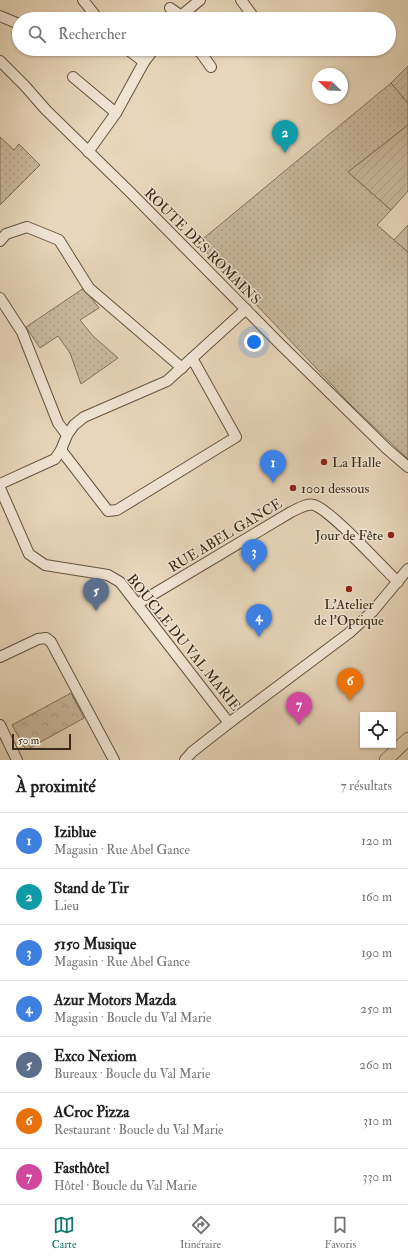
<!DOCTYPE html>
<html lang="fr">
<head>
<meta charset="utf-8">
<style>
	:root { --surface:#fff; --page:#f2f2f2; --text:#222; --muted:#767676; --line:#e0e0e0; --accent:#0f766e }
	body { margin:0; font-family:"IM FELL Double Pica",serif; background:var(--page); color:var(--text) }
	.controls { position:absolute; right:12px; bottom:12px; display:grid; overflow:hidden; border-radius:0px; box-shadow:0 1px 3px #0004 }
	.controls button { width:36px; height:36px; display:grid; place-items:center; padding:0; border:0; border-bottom:1px solid var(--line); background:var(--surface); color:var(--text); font:20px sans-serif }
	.compass { position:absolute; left:312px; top:68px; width:36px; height:36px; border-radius:50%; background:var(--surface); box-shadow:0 1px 3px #0004; rotate:293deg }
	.scale { position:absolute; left:12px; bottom:10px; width:59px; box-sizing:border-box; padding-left:4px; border:2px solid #392916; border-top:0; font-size:11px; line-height:14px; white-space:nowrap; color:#392916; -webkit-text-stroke:3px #efe4d2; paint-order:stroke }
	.you { position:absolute; left:254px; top:342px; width:14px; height:14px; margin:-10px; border:3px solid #fff; border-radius:50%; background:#1a73e8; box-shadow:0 0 0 6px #1a73e833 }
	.badge { display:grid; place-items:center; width:26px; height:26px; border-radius:50%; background:var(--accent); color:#fff; font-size:13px; font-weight:700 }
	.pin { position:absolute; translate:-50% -33px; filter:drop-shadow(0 1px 2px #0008) }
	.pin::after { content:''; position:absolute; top:21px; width:14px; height:12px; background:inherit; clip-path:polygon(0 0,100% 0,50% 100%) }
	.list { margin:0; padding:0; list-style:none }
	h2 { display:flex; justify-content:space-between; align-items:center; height:52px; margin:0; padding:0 16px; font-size:17px }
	h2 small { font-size:13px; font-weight:400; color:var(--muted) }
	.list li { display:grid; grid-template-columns:26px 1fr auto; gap:12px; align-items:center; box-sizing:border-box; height:56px; padding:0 16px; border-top:1px solid var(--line) }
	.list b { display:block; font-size:15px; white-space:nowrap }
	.list p { margin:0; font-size:13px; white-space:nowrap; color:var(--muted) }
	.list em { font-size:13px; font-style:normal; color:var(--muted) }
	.icon { flex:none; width:22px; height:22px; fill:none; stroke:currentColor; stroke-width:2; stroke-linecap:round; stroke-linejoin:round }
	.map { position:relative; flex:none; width:408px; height:760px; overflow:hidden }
	.search { position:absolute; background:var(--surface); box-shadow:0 1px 3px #0004; left:12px; right:12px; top:12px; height:44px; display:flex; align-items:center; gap:10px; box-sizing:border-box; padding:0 14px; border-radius:22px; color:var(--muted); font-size:15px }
	.sheet { height:444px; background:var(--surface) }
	nav { display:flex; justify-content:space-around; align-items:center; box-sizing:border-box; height:56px; border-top:1px solid var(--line); background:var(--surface); font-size:11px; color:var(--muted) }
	nav a { display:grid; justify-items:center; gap:2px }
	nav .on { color:var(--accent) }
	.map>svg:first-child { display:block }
</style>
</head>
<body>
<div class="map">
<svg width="408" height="760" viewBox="0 0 408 760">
	<defs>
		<pattern id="grass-dots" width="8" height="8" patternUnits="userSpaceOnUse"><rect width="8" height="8" fill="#c9b99d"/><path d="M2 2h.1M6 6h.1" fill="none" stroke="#ad9f86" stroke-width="1.8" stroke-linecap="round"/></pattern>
		<pattern id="park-crowns" width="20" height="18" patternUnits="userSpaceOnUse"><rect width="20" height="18" fill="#c9b99d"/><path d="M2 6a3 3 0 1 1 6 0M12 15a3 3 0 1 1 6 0" fill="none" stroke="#ad9f86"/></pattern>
		<pattern id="garden-furrows" width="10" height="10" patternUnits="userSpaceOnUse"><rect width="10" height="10" fill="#c9b99d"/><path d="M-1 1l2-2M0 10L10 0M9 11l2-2" fill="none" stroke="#ad9f86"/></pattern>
	</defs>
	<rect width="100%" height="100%" fill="#e7d6b9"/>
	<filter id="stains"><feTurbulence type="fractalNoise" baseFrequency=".005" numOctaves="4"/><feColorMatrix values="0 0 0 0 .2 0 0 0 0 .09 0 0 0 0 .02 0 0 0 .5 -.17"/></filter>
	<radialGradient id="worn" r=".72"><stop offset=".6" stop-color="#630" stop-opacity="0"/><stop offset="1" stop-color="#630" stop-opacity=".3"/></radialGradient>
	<g fill="url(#grass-dots)" stroke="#81715a">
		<path d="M391,83L408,103V125L348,172L391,210L377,225L408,252V459L350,404L198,243Z"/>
		<path d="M0,137L14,150L19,144L40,165L0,205Z"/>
		<path d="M84,288L99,308L80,320L93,336L118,358L81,384L70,353L58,336L40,348L26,327Z"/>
	</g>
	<path fill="url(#park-crowns)" stroke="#81715a" d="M71,693L84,718L26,750L12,725Z"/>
	<g fill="url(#garden-furrows)" stroke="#81715a">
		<path d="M408,66V103L391,83Z"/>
		<path d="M408,125V191L391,210L348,172Z"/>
	</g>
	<path fill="#c9b99d" stroke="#81715a" d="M408,225V252L394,240Z"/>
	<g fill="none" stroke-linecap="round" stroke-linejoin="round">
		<defs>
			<g id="minor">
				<path d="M83,0L98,19"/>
				<path d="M241,0L255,19"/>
				<path d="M170,8L180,15"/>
				<path d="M0,16L19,24"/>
				<path d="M177,19L200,0"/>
				<path d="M127,49L144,62"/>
				<path d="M195,49L201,53L211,67"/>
				<path d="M0,61L25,86L46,110L131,193L280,344L387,449L408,467"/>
				<path d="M73,77L116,113"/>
				<path d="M88,152L116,113L144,62L154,49"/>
				<path d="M0,241L6,234L27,227L59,240L89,288L182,368"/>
				<path d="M0,298L22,332L58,423L67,435"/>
				<path d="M61,450L108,511L117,510L236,437L192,358"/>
				<path d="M0,484L55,459L61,450L67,435L74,425L84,417L167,381L246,309"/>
				<path d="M0,488L29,554L45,565L108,575L120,582L229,723"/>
				<path d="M137,604L291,512C298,509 306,503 314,505C332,511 381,566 398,582"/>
				<path d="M0,657L38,639L46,638L51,642L114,760"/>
				<path d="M0,725L17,760"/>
				<path d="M185,760L192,752L229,723L349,633L373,611L408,569"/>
			</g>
			<path id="major" d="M386,760L408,739"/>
		</defs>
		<use href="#minor" stroke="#64543f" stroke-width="12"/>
		<use href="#major" stroke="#392916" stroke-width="14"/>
		<use href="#minor" stroke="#efe4d2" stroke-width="10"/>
		<use href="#major" stroke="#e7d6b9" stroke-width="13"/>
	</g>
	<g fill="#8f2418" stroke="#efe4d2" stroke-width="1.5">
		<circle cx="324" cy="462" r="4"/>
		<circle cx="293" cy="488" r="4"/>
		<circle cx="391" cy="535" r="4"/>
		<circle cx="349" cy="589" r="4"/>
	</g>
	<g text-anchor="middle" stroke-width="3" stroke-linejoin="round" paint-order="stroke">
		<g font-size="14" fill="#392916" stroke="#efe4d2">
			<text transform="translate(203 246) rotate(45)" y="5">ROUTE DES ROMAINS</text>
			<text transform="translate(225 535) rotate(-31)" y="5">RUE ABEL GANCE</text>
			<text transform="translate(184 642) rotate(51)" y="5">BOUCLE DU VAL MARIE</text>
		</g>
		<g font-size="14" fill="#392916" stroke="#efe4d2" text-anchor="start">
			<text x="332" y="467">La Halle</text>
			<text x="301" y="493">1001 dessous</text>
			<text x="383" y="540" text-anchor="end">Jour de Fête</text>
			<text x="349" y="609" text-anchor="middle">L'Atelier<tspan x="349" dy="16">de l'Optique</tspan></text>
		</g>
	</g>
	<rect width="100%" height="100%" filter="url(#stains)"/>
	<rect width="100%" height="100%" fill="url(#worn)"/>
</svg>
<div class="controls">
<button><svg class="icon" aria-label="locate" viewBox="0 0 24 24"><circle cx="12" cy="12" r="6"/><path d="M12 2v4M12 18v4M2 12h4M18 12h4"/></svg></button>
</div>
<svg class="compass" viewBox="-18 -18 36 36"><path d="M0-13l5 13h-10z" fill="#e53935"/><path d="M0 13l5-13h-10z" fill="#767676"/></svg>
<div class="scale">50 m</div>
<div class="you"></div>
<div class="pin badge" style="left:273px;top:483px;background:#3f7fe0">1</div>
<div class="pin badge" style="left:285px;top:153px;background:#0f9aa8">2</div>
<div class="pin badge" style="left:254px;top:572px;background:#3f7fe0">3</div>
<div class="pin badge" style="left:259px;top:637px;background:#3f7fe0">4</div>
<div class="pin badge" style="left:96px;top:611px;background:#5c6f8a">5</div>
<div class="pin badge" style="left:350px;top:701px;background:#e8710a">6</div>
<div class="pin badge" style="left:299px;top:725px;background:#d1479c">7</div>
<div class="search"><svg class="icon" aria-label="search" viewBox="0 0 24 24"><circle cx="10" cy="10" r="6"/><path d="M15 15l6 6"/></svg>Rechercher</div>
</div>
<section class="sheet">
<h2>À proximité<small>7 résultats</small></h2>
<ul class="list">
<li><span class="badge" style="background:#3f7fe0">1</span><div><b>Iziblue</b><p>Magasin · Rue Abel Gance</p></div><em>120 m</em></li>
<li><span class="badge" style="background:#0f9aa8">2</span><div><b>Stand de Tir</b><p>Lieu</p></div><em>160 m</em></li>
<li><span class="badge" style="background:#3f7fe0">3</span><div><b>5150 Musique</b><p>Magasin · Rue Abel Gance</p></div><em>190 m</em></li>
<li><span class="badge" style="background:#3f7fe0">4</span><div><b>Azur Motors Mazda</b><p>Magasin · Boucle du Val Marie</p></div><em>250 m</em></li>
<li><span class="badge" style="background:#5c6f8a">5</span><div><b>Exco Nexiom</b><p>Bureaux · Boucle du Val Marie</p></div><em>260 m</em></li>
<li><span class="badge" style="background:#e8710a">6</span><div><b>ACroc Pizza</b><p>Restaurant · Boucle du Val Marie</p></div><em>310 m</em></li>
<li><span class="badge" style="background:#d1479c">7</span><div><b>Fasthôtel</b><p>Hôtel · Boucle du Val Marie</p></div><em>330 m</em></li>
</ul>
</section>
<nav>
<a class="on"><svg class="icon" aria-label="map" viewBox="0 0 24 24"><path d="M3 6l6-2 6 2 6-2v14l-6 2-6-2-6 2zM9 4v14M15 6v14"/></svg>Carte</a>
<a><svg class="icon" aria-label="directions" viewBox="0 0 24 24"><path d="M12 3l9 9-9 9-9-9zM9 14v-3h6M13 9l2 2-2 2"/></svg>Itinéraire</a>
<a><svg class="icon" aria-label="saved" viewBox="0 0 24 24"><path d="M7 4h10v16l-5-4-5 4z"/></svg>Favoris</a>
</nav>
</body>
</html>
